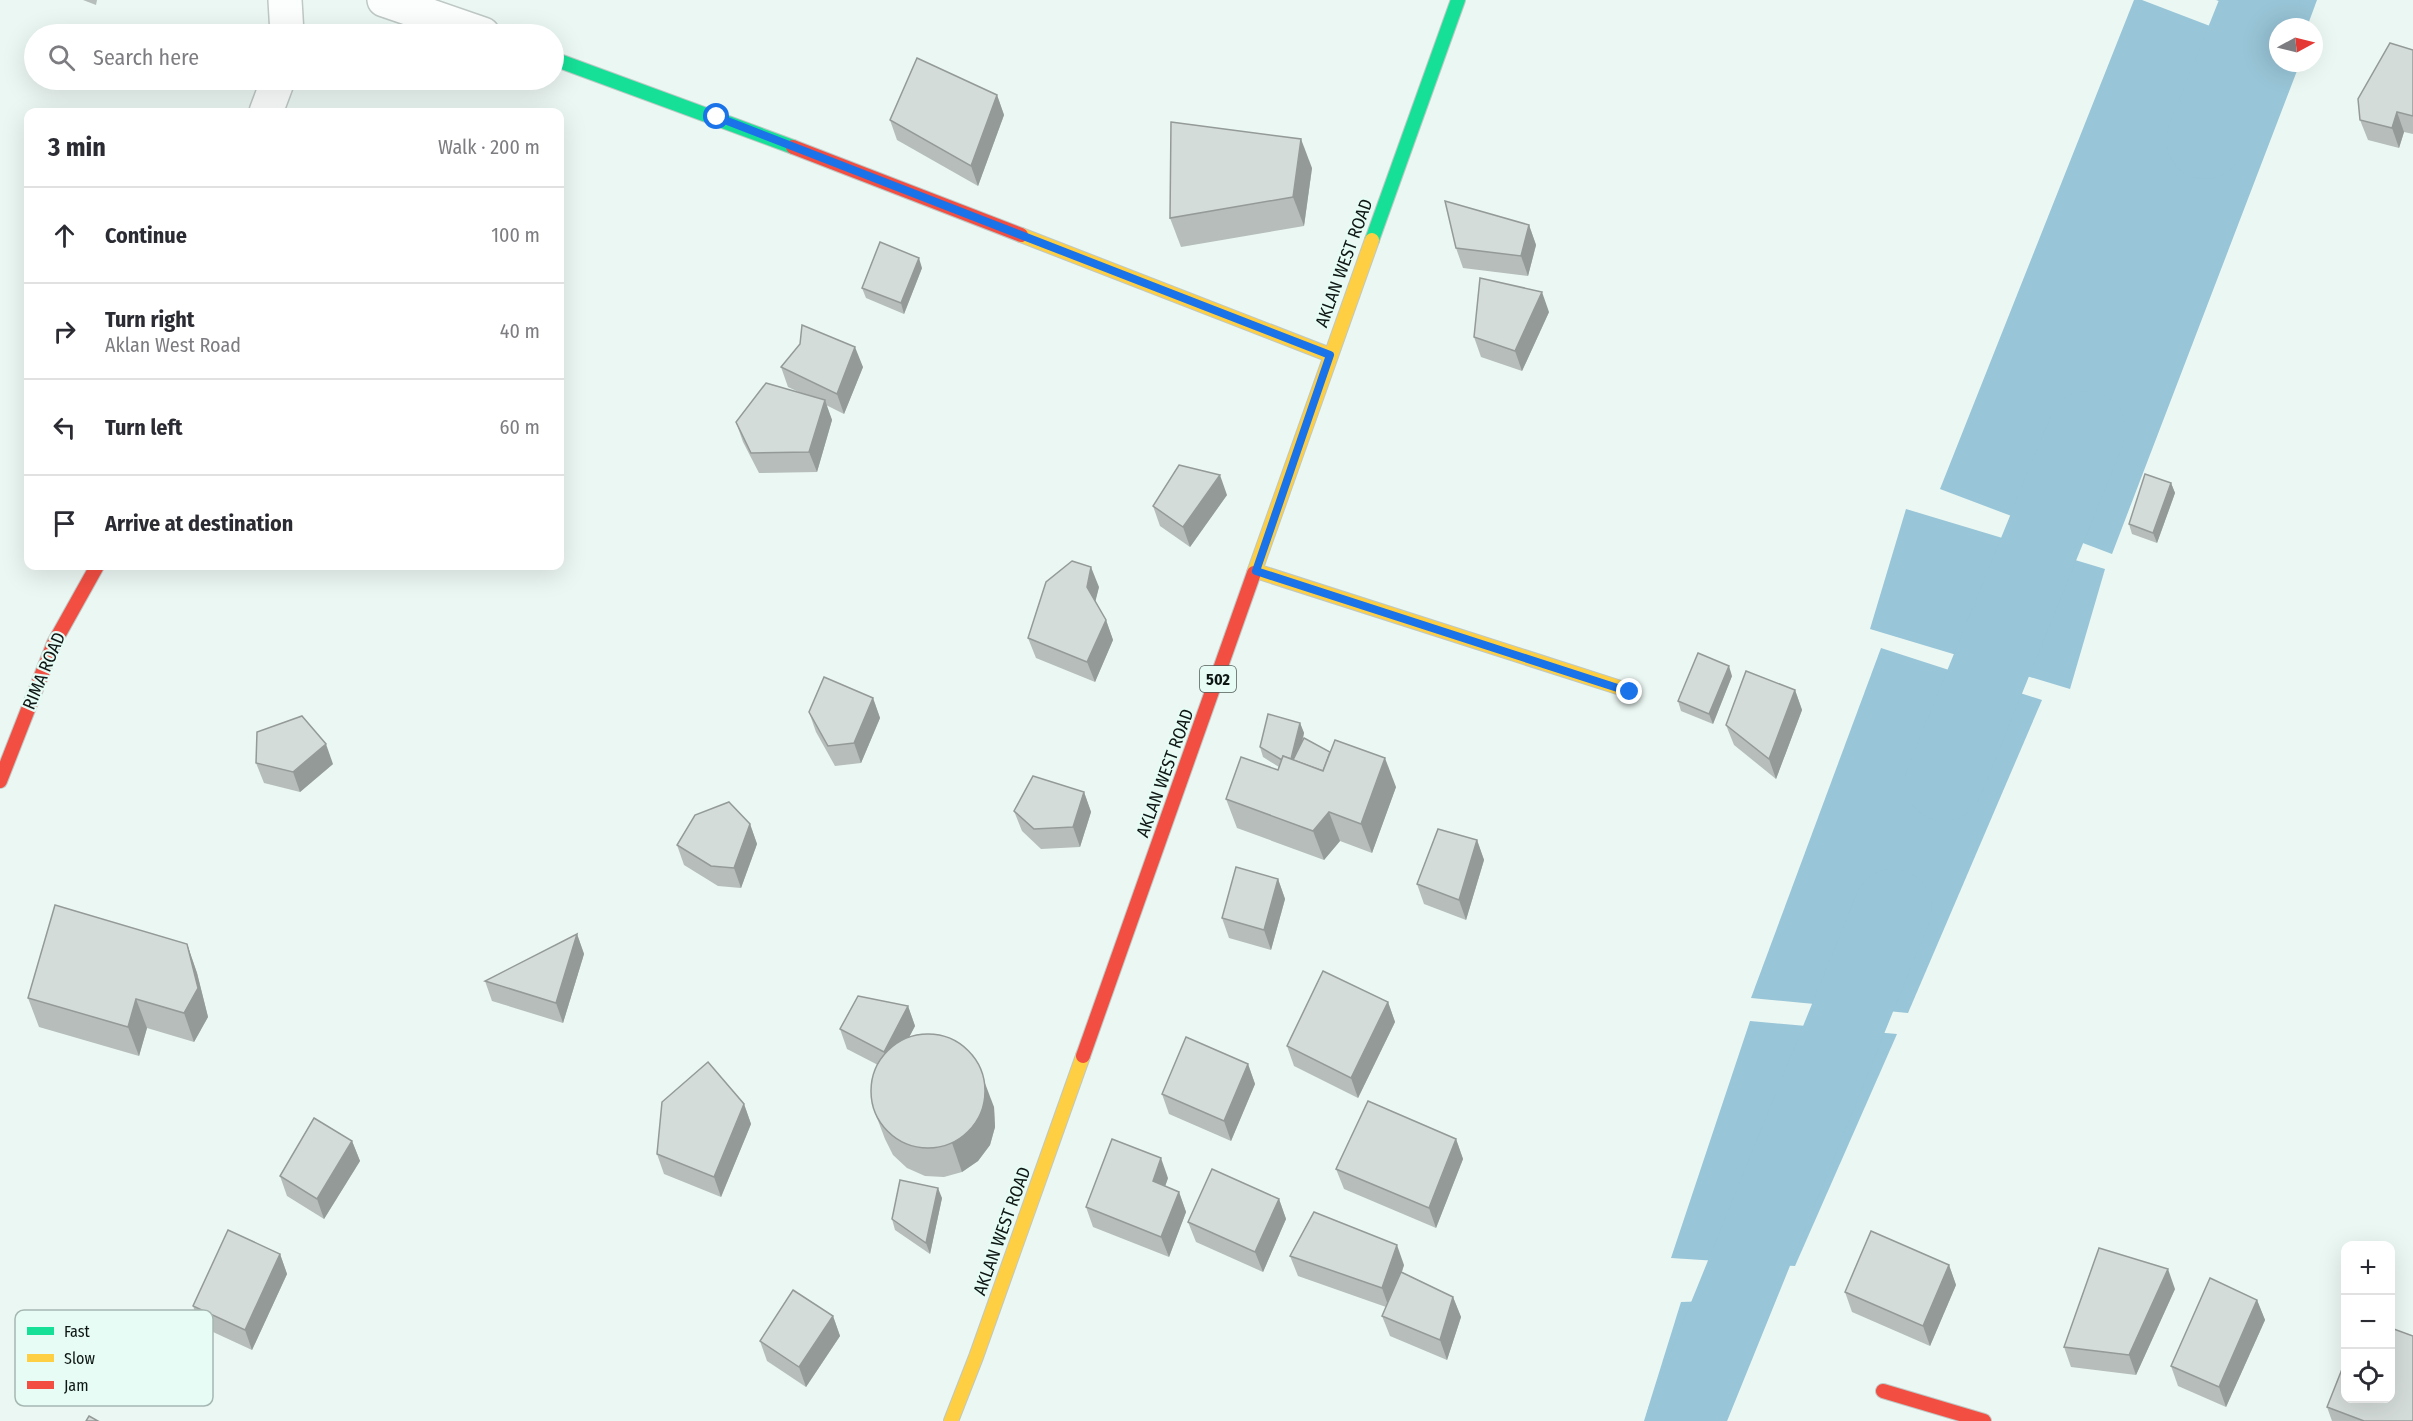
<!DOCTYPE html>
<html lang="en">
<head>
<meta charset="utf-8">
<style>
	:root { --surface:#fff; --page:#f7f7f7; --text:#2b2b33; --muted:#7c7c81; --line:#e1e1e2 }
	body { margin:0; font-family:"Fira Sans Condensed",sans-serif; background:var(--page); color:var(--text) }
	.controls { position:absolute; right:18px; bottom:18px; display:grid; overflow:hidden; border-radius:12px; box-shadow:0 6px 24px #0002 }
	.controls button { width:54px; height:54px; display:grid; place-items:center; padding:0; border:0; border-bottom:2px solid var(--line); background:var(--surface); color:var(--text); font:30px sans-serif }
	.compass { position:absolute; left:2269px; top:18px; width:54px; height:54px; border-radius:50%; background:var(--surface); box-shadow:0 6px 24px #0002; rotate:83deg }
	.stop { position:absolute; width:18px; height:18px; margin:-14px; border:4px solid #1a73e8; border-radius:50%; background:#fff }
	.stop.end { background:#1a73e8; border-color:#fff; box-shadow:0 2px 6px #0008 }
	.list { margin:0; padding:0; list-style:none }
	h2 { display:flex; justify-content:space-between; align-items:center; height:78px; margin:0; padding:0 24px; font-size:26px }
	h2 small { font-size:20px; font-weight:400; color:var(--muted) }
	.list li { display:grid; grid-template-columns:39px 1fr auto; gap:18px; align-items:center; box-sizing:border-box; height:96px; padding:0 24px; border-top:2px solid var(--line) }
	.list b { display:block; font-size:22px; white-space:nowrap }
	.list p { margin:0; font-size:20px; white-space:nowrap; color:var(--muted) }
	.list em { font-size:20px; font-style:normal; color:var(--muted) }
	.icon { flex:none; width:33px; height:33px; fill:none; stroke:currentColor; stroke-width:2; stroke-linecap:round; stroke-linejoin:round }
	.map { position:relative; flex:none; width:2413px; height:1421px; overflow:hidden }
	.search { position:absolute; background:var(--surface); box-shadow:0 6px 24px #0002; left:24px; top:24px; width:540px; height:66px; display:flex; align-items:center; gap:15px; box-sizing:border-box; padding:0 21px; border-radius:33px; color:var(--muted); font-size:22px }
	.panel { position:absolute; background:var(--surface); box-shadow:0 6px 24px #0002; left:24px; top:108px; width:540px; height:462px; border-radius:12px }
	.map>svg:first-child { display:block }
</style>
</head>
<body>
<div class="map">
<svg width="2413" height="1421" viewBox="0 0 2413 1421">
	<rect width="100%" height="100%" fill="#ebf7f3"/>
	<g fill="#98c5d7">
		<path d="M2134,0H2142L2278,52V63H2300L2112,554L1940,489Z"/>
		<path d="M2216,0H2317L2307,27H2294Z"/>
		<path d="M1906,509L2105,569L2070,689L1870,629Z"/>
		<path d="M1881,648L2042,700L1908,1013L1751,998Z"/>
		<path d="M1750,1021L1897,1034L1795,1266L1671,1258Z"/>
		<path d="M1765,1299L1742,1359L1713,1421H1644L1681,1302Z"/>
	</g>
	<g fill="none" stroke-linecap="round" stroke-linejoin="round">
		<g stroke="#98c5d7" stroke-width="78">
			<path d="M2205,140L2261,0"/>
			<path d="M1944,782L2087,430"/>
			<path d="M1685,1421L1893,908"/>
		</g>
		<defs>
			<g id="street">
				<path d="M285,0L287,34"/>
				<path d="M384,0L483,34"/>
				<path d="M266,112L278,80"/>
			</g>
			<g id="fast">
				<path d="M554,59L793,147"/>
				<path d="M1372,240L1458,0"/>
			</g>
			<g id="slow">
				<path d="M1021,235L1330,355"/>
				<path d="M1256,571L1630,691"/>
				<path d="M1254,573L1372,240"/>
				<path d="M951,1421L976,1357L1083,1056"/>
			</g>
			<g id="jam">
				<path d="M793,147L1021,235"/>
				<path d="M0,781L54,643L97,566"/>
				<path d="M1083,1056L1254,573"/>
				<path d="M1883,1391L1984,1421"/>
			</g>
		</defs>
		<use href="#street" stroke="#bec8c5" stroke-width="36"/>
		<use href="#fast" stroke="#bec8c5" stroke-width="16"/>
		<use href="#slow" stroke="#bec8c5" stroke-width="16"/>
		<use href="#jam" stroke="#bec8c5" stroke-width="16"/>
		<use href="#street" stroke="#fcfefd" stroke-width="33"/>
		<use href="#fast" stroke="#16e098" stroke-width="14"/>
		<use href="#slow" stroke="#ffcf43" stroke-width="14"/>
		<use href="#jam" stroke="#f24e42" stroke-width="14"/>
	</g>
	<g fill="#b6bdbb">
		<path d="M83,0H97L96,5Z"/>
		<path d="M2413,50V134L2404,132L2399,148L2368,140L2360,120Z"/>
		<path d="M997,95L1004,115L978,186L897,140L890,120Z"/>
		<path d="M1312,168L1304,226L1181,247L1170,218Z"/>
		<path d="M1529,225L1536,245L1528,276L1463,268L1456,248Z"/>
		<path d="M922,268L904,314L866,298L862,288Z"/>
		<path d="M1549,312L1522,371L1481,357L1474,337Z"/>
		<path d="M781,367H863L844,414L826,405L832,420L817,472L759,473L743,442L736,422L803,394L788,387Z"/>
		<path d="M2171,483L2175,493L2157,543L2132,534L2129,524Z"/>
		<path d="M1227,495L1190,547L1160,526L1153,506Z"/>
		<path d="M1099,587L1095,601L1106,620L1113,640L1095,682L1036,658L1028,638Z"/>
		<path d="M1732,676L1713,724L1681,711L1678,701Z"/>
		<path d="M1795,690L1802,710L1776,779L1734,745L1726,725Z"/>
		<path d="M873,698L880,718L861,763L835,766L816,732L809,712Z"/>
		<path d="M1300,723L1304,733L1302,743L1396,787L1372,853L1340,841L1324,860L1237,828L1226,799L1278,770L1279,767L1263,757L1260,747Z"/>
		<path d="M256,763L333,764L300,792L264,783Z"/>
		<path d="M1084,792L1091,812L1080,847L1041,849L1022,831L1014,811Z"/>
		<path d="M750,824L757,844L741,888L718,886L684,865L677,845Z"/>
		<path d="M1477,840L1484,860L1466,920L1424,904L1417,884Z"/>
		<path d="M1278,879L1285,899L1271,950L1229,938L1222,918Z"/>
		<path d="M577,934L584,954L563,1023L492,1001L485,981Z"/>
		<path d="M187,944L197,973L208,1017L194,1042L147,1028L139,1056L39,1027L28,998Z"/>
		<path d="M1388,1002L1395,1022L1358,1098L1294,1066L1287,1046Z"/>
		<path d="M908,1006L915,1026L909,1037L994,1107L995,1127L990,1145L978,1161L962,1172L944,1177L925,1176L907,1168L893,1155L885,1139L874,1110L878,1065L847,1049L840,1029Z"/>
		<path d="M1248,1064L1255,1084L1231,1141L1169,1114L1162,1094Z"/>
		<path d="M744,1104L751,1124L721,1197L664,1174L657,1154Z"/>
		<path d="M1456,1139L1463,1159L1436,1228L1344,1189L1336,1169Z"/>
		<path d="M352,1141L360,1161L324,1219L287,1196L280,1176Z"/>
		<path d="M1168,1178L1165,1186L1179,1192L1186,1212L1169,1257L1093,1227L1086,1207Z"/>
		<path d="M942,1198L930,1254L895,1230L892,1219Z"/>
		<path d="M1279,1199L1286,1219L1263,1272L1196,1242L1188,1222Z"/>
		<path d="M280,1254L287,1274L252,1350L200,1326L193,1306Z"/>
		<path d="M1290,1256L1404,1265L1402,1272L1453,1297L1461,1317L1447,1360L1390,1336L1382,1316L1386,1307L1298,1276Z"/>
		<path d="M1949,1265L1956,1285L1930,1346L1852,1312L1845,1292Z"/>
		<path d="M2175,1289L2136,1375L2071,1367L2064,1347Z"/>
		<path d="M2257,1300L2265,1320L2226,1407L2178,1386L2171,1366Z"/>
		<path d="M833,1316L840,1336L806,1387L767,1361L760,1341Z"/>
		<path d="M2327,1407L2413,1421H2332Z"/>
	</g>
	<g fill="#949a98">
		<path d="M997,95L1004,115L978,186L971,166Z"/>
		<path d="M2397,112L2404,132L2399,148L2392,128Z"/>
		<path d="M1301,139L1312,168L1304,226L1293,197Z"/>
		<path d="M1529,225L1536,245L1528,276L1521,256Z"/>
		<path d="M919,258L922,268L904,314L901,303Z"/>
		<path d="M1542,292L1549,312L1522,371L1515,351Z"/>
		<path d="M855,347L863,367L844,414L837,394Z"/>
		<path d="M825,400L832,420L817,472L809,452Z"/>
		<path d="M1220,475L1227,495L1190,547L1183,527Z"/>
		<path d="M2171,483L2175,493L2157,543L2153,533Z"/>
		<path d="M1091,567L1099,587L1094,607L1087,587Z"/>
		<path d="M1106,620L1113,640L1095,682L1087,662Z"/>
		<path d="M1729,666L1732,676L1713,724L1709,714Z"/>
		<path d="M1795,690L1802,710L1776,779L1769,759Z"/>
		<path d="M873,698L880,718L861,763L854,743Z"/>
		<path d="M1300,723L1304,733L1296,767L1290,765Z"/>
		<path d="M326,744L333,764L300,792L293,772Z"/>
		<path d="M1385,758L1396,787L1372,853L1361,824Z"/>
		<path d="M1084,792L1091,812L1080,847L1073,827Z"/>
		<path d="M1329,812L1340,841L1324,860L1313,831Z"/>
		<path d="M750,824L757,844L741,888L734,868Z"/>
		<path d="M1477,840L1484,860L1466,920L1459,900Z"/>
		<path d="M1278,879L1285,899L1271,950L1264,930Z"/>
		<path d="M577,934L584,954L563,1023L556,1003Z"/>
		<path d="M187,944L197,973L208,1017L194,1042L184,1013Z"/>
		<path d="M136,999L147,1028L139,1056L128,1027Z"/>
		<path d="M1388,1002L1395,1022L1358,1098L1351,1078Z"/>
		<path d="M908,1006L915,1026L891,1072L884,1052Z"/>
		<path d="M1248,1064L1255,1084L1231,1141L1224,1121Z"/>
		<path d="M983,1078L994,1107L995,1127L990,1145L978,1161L962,1172L952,1143Z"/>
		<path d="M744,1104L751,1124L721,1197L714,1177Z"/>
		<path d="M1456,1139L1463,1159L1436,1228L1429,1208Z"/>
		<path d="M352,1141L360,1161L324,1219L317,1199Z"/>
		<path d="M1161,1158L1168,1178L1160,1201L1153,1181Z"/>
		<path d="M938,1188L942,1198L930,1254L926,1243Z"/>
		<path d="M1179,1192L1186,1212L1169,1257L1161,1237Z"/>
		<path d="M1279,1199L1286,1219L1263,1272L1255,1252Z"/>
		<path d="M1397,1245L1404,1265L1389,1308L1382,1288Z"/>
		<path d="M280,1254L287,1274L252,1350L245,1330Z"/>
		<path d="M1949,1265L1956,1285L1930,1346L1923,1326Z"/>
		<path d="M2168,1269L2175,1289L2136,1375L2129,1355Z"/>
		<path d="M1453,1297L1461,1317L1447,1360L1440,1340Z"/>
		<path d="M2257,1300L2265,1320L2226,1407L2219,1387Z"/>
		<path d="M833,1316L840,1336L806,1387L799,1367Z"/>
	</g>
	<g fill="#d4dcd9" stroke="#949a98" stroke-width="1.5">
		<path d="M2390,43L2413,50V116L2397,112L2392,128L2360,120L2358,99Z"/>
		<path d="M917,58L997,95L971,166L890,120Z"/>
		<path d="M1171,122L1301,139L1293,197L1170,218Z"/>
		<path d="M1445,201L1529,225L1521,256L1456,248Z"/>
		<path d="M880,242L919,258L901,303L862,288Z"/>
		<path d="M1480,278L1542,292L1515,351L1474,337Z"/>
		<path d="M802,325L855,347L837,394L781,367L800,344Z"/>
		<path d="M766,383L825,400L809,452L751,453L736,422Z"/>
		<path d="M1179,465L1220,475L1183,527L1153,506Z"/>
		<path d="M2145,474L2171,483L2153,533L2129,524Z"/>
		<path d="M1072,561L1091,567L1087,587L1106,620L1087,662L1028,638L1046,582Z"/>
		<path d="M1698,653L1729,666L1709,714L1678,701Z"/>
		<path d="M1746,671L1795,690L1769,759L1726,725Z"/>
		<path d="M824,677L873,698L854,743L828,746L809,712Z"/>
		<path d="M1268,714L1300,723L1291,759L1283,756L1282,760L1260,747Z"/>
		<path d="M302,716L326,744L293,772L256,763L257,732Z"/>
		<path d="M1304,738L1330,752L1323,771L1293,760Z"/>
		<path d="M1335,740L1385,758L1361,824L1329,812L1313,831L1226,799L1241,757L1278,770L1283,756L1323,771Z"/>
		<path d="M1033,776L1084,792L1073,827L1034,829L1014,811Z"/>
		<path d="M729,802L750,824L734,868L711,866L677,845L695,815Z"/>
		<path d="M1438,829L1477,840L1459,900L1417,884Z"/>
		<path d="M1236,867L1278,879L1264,930L1222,918Z"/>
		<path d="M55,905L187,944L198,988L184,1013L136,999L128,1027L28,998Z"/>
		<path d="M577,934L556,1003L485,981Z"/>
		<path d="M1323,971L1388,1002L1351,1078L1287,1046Z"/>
		<path d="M858,996L908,1006L884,1052L840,1029Z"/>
		<circle cx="928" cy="1091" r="57"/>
		<path d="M1186,1037L1248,1064L1224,1121L1162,1094Z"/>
		<path d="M708,1062L744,1104L714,1177L657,1154L662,1102Z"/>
		<path d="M1368,1101L1456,1139L1429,1208L1336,1169Z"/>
		<path d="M314,1118L352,1141L317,1199L280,1176Z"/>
		<path d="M1112,1139L1161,1158L1153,1181L1179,1192L1161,1237L1086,1207Z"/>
		<path d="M1212,1169L1279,1199L1255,1252L1188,1222Z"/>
		<path d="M900,1180L938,1188L926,1243L892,1219Z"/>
		<path d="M1314,1212L1397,1245L1382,1288L1290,1256Z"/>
		<path d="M228,1230L280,1254L245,1330L193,1306Z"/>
		<path d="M1871,1231L1949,1265L1923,1326L1845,1292Z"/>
		<path d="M2099,1248L2168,1269L2129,1355L2064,1347Z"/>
		<path d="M1401,1272L1453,1297L1440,1340L1382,1316Z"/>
		<path d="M2210,1278L2257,1300L2219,1387L2171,1366Z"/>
		<path d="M793,1290L833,1316L799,1367L760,1341Z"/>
		<path d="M2391,1328L2413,1336V1421H2364L2327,1407L2346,1359V1398H2391Z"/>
		<path d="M89,1416L98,1421H86Z"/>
	</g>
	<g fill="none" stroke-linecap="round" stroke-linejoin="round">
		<path stroke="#1a73e8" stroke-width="8" d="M717,117L1330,355L1256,571L1630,692"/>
	</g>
	<g text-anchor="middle" stroke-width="4.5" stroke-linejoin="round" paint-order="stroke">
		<rect fill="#e6fcf5" stroke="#505c58" stroke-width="1.5" x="1200" y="666" width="36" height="26" rx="4.5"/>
		<g font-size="16" font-weight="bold" fill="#0f1715">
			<text x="1218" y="685">502</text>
		</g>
		<g font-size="18" fill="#0f1715" stroke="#e6fcf5">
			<text transform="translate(1344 263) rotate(-70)" y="6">AKLAN WEST ROAD</text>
			<text transform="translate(44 671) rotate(-67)" y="6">RIMA ROAD</text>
			<text transform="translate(1165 773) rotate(-70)" y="6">AKLAN WEST ROAD</text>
			<text transform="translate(1002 1231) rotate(-70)" y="6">AKLAN WEST ROAD</text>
		</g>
	</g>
	<rect x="15" y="1310" width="198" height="96" rx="9" fill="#e6fcf5" stroke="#a6b7b2" stroke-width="1.5"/>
	<rect x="27" y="1327" width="27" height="8" fill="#16e098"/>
	<rect x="27" y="1354" width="27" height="8" fill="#ffcf43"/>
	<rect x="27" y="1381" width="27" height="8" fill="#f24e42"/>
	<g font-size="16" fill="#0f1715">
		<text x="64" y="1337">Fast</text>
		<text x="64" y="1364">Slow</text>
		<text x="64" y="1391">Jam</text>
	</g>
</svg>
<div class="controls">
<button>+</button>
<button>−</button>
<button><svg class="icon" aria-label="locate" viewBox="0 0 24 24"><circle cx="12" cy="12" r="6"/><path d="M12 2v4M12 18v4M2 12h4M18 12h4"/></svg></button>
</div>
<svg class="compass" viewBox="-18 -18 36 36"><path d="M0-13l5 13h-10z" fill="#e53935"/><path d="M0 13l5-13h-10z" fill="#7c7c81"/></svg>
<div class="stop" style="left:717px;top:117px"></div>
<div class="stop end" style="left:1630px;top:692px"></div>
<div class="search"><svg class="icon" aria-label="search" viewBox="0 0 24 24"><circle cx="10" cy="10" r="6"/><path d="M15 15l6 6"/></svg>Search here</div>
<section class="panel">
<h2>3 min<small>Walk · 200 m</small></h2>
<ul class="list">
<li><svg class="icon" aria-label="ahead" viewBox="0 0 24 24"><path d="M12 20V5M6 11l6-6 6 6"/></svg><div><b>Continue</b></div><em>100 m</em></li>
<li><svg class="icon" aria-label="right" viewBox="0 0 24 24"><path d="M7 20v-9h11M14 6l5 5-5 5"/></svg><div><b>Turn right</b><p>Aklan West Road</p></div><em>40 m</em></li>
<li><svg class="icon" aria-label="left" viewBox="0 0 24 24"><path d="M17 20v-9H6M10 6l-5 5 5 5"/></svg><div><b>Turn left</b></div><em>60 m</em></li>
<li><svg class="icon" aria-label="arrive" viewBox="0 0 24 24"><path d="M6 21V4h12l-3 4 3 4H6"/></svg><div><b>Arrive at destination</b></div></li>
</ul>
</section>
</div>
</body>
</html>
